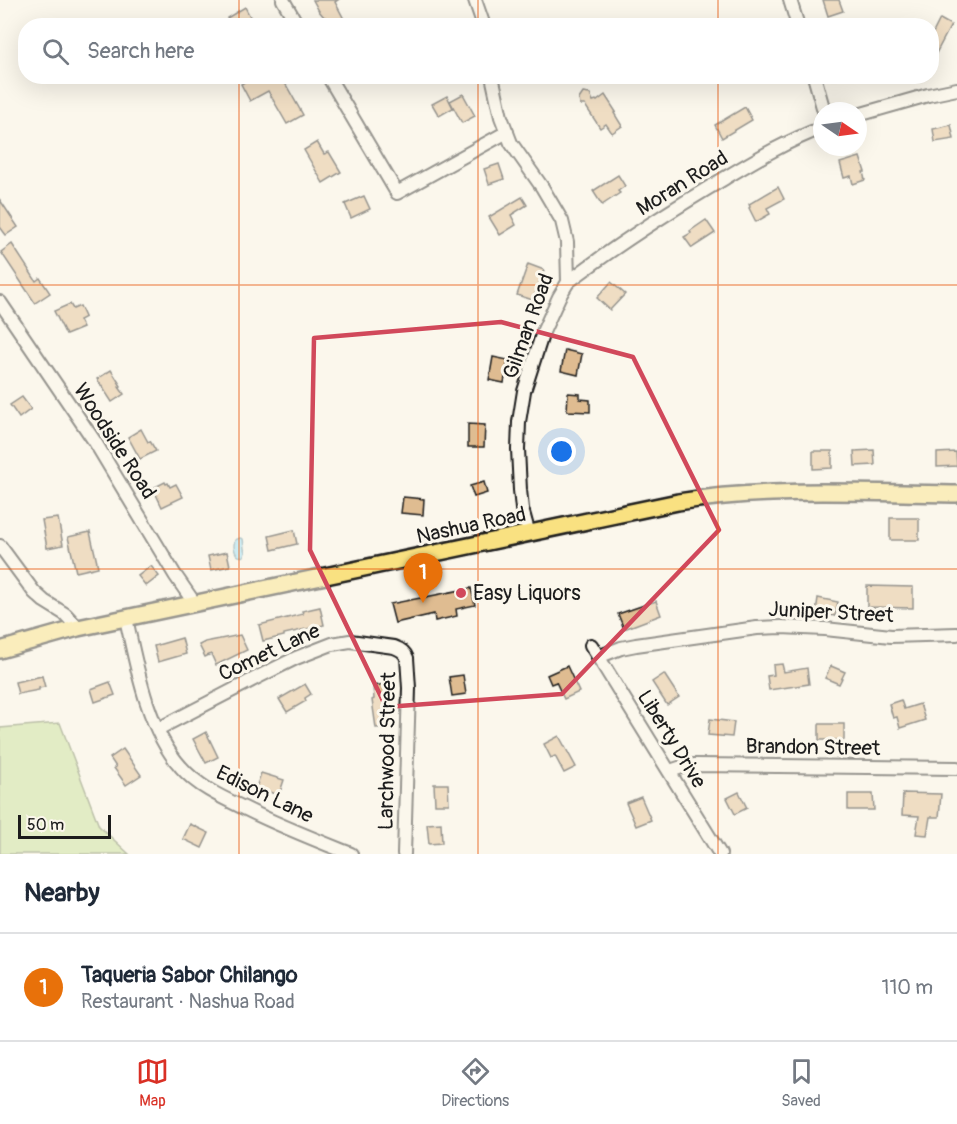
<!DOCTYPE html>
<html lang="en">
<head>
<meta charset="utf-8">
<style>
	:root { --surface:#fff; --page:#f6f6f7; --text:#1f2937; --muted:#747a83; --line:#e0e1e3; --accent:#d93025 }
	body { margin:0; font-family:Pangolin,sans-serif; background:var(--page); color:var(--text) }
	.compass { position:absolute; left:813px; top:102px; width:54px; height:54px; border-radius:50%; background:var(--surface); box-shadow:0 6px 24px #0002; rotate:103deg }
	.scale { position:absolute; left:18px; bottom:15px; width:93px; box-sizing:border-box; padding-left:6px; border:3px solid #1c1c1c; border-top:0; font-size:16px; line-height:21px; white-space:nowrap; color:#1c1c1c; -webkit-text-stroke:4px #fbf7ec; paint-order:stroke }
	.you { position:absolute; left:562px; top:452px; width:21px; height:21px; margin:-15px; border:4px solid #fff; border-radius:50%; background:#1a73e8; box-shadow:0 0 0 9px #1a73e833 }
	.badge { display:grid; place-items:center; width:39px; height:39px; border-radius:50%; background:var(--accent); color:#fff; font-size:20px; font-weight:700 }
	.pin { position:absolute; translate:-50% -50px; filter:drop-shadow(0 2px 3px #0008) }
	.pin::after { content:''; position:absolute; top:32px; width:21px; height:18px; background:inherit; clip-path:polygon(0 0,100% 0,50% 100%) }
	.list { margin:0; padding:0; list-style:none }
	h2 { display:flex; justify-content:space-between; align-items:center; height:78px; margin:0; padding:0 24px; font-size:26px }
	h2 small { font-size:20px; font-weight:400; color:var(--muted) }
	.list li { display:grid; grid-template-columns:39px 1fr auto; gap:18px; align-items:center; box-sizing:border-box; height:108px; padding:0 24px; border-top:2px solid var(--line) }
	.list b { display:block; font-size:22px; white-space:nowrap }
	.list p { margin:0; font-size:20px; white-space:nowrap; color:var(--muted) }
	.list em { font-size:20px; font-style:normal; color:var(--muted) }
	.icon { flex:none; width:33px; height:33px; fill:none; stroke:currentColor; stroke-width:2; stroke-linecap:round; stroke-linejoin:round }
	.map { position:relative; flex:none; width:957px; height:854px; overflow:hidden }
	.search { position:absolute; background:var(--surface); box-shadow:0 6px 24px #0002; left:18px; right:18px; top:18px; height:66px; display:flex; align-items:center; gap:15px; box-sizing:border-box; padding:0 21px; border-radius:24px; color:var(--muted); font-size:22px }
	.sheet { height:186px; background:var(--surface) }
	nav { display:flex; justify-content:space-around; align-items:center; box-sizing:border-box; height:84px; border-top:2px solid var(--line); background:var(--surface); font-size:16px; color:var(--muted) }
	nav a { display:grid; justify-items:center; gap:3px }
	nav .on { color:var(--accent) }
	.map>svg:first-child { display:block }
</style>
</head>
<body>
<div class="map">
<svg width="957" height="854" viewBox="0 0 957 854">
	<rect width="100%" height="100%" fill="#fbf7ec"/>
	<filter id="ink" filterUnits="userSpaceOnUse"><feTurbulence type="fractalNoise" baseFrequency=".0167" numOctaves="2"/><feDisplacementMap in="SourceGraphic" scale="12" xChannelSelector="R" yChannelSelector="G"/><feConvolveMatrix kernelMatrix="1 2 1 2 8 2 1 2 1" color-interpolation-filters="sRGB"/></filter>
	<g filter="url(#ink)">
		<path fill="#c4de94" stroke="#707d58" stroke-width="1.5" d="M60,723L99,826L129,854H0V728Z"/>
		<path fill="#96ddf8" stroke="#6590a0" stroke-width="1.5" d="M240,538L243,539C244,543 243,547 245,552L244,556C234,559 233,546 235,540Z"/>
		<g fill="#dfbc91" stroke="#1c1c1c" stroke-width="1.5">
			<path d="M313,0H338L335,2L345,21L337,26H330L325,17H324L319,11Z"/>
			<path d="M823,0H839L843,11L828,16Z"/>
			<path d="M245,7L255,26H231L227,18Z"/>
			<path d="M940,19L951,25L932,61V35Z"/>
			<path d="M254,76H281L303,115L287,124L268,91L250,101L241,84Z"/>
			<path d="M583,93L590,94L593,101L596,100L597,101L605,95L616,112L614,113L622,126L612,133L606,124L600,128L585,105H580L579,99Z"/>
			<path d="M463,94L475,116L462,123L450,101Z"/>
			<path d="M447,96L453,108L439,116L432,104Z"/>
			<path d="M745,107L752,120L722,138L715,125Z"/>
			<path d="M951,125L954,139L935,142L933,129Z"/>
			<path d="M317,142L324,154L329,152L341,172L323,183L304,150Z"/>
			<path d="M860,157L865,172H863L865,180L853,184L851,176L844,178L840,163Z"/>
			<path d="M499,164L504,179L489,184L484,169Z"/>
			<path d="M618,175L625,186L618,191L620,193L602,205L593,191Z"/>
			<path d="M778,187L784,199L767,208L770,214L756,222L749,208L750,207L749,204Z"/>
			<path d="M364,196L370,209L351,218L345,204Z"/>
			<path d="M522,197L527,205L511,215L516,225L500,235L489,217Z"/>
			<path d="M0,200L18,227L6,235L0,227Z"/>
			<path d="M706,220L715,233L692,248L684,237L691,233L690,231Z"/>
			<path d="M12,244L36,281L40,278L50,293L35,303L1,252Z"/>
			<path d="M528,264L544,270L533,300L517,295Z"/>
			<path d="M611,282L625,294L610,310L597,298Z"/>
			<path d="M70,304L73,309L80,306L85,317L79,320L83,328L66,335L54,311Z"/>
			<path d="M565,350L582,354L578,375L561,371Z"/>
			<path d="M493,357L508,360L504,383L489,380Z"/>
			<path d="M111,370L121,386L119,387L124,394L112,402L97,379Z"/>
			<path d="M568,393L580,394V399L590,400V412L567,411Z"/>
			<path d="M22,397L31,409L19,418L10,405Z"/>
			<path d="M468,424L485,425L484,447H468Z"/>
			<path d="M141,429L148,442L150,441L156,451L140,459L128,437Z"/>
			<path d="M874,450L875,465L855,466L854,451Z"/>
			<path d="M813,451H832V468L813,469Z"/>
			<path d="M956,452L957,466L937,467V453Z"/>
			<path d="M165,482L166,484L168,483L170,487L176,484L183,497L162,507L153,488Z"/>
			<path d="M484,482L487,493L474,497L470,486Z"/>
			<path d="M403,497L424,499L423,515L401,513Z"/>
			<path d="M58,518L63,545L47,548L42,520Z"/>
			<rect x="890" y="518" width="29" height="22"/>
			<path d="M294,530L297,544L272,550L269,536Z"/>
			<path d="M90,532L98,567L76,572L68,537Z"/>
			<path d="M227,552L230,566L211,570L208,556Z"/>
			<path d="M151,566L159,576L146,586L138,576Z"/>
			<path d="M867,586L913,587V608L867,607Z"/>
			<path d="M471,588L475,605L456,609L457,616L435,621L434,614L395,623L390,604Z"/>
			<path d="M818,598L838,602L835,616L816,612Z"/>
			<path d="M656,601L661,615L624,629L618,614Z"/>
			<path d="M320,607L324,625L284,634V636L263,641L259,625L303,614L302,611Z"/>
			<path d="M240,635L247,650L216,665L211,654L205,657L199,645L205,642Z"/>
			<path d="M182,638L186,654L158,662L154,646Z"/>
			<path d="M782,664L784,672L807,668L809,684L769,690L767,676L774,675L773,665Z"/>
			<path d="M567,666L579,692L564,699L556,682L551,684L547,675Z"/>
			<path d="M831,666L845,672L839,684L825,678Z"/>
			<path d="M664,674L679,697L667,705L652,682Z"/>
			<path d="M463,675L466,694L452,696L449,677Z"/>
			<path d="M42,676L45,687L39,688V690L18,694L15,682Z"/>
			<path d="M110,682L115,695L95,702L91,689Z"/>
			<path d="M305,684L311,694L305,698L306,701L287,712L279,699Z"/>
			<path d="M387,684L389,698L387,699L390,727L376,728L372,700L374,699L373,686Z"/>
			<path d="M901,700L904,709L920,704L925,720L900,728L897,717L893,718L889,704Z"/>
			<path d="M710,719L734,722L732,737L708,735Z"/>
			<rect x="819" y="724" width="25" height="16"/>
			<path d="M206,732L218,757L206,763L193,739Z"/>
			<path d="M559,736L576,767L564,773L555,756L551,758L544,744Z"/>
			<path d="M123,749L141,775L126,785L114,768L116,767L110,758Z"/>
			<path d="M261,773L284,780L279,795L256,788Z"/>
			<path d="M434,784H448L449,804H435Z"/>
			<path d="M739,792L747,808L735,814L727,798Z"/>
			<path d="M903,793L941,794L939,817H930L927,835L916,834L919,816L902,815Z"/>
			<path d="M848,794H873L874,810H848Z"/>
			<path d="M641,797L651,820L636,826L626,803Z"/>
			<path d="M441,823L442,843L429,844L427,824Z"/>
			<path d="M190,824L209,833L202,848L183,839Z"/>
		</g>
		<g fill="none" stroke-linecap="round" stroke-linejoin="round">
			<defs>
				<g id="minor">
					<path d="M283,0L298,26"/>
					<path d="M475,0L484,26"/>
					<path d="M790,0L798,26"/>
					<path d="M328,76L397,193L507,132"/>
					<path d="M492,76L501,117L511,143L542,187L562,221L567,242L568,282L559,297L543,332L524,391L519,422L518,449L520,490L522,509L529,534"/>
					<path d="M814,76L824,111"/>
					<path d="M858,115L928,95L957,89"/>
					<path d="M568,282C618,244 671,210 725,178C757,159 787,141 822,128"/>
					<path d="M0,302L95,442L175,575L195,604"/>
					<path d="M0,546L34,592L44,601L65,614L78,628"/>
					<path d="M126,618C136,665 148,731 181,767C198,787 223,798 246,809C280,826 316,840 351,854"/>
					<path d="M591,645L720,854"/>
					<path d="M598,657L621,648L636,645L757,628L781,627L825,629L891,636L957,634"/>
					<path d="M158,729L260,676L296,658L332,644L350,641L394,647C400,649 405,652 407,658L409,688L404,854"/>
					<path d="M670,771L682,767L695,765L957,768"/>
				</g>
				<path id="major" d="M0,650L78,628L678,502C770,487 864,493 957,494"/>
			</defs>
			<use href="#minor" stroke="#1c1c1c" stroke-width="16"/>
			<use href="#major" stroke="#1c1c1c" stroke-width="20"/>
			<use href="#minor" stroke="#fbf7ec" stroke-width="12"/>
			<use href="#major" stroke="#f9e181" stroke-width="15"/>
		</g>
	</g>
	<path d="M0 0H957V854H0ZM501,322L633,357L719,530L562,694L386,707L310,550L314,338Z" fill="#fbf7ec" fill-opacity=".55" fill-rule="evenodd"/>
	<path fill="none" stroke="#d1495b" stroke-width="4.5" stroke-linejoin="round" d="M501,322L633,357L719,530L562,694L386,707L310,550L314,338Z"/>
	<path fill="none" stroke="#e8590c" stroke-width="1.5" stroke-opacity="0.55" d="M239,0V26M478,0V26M718,0V26M239,76V854M478,76V854M718,76V854M0,285H957M0,569H957"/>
	<circle fill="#d1495b" stroke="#fbf7ec" stroke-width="2" cx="461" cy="593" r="6"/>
	<g text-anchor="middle" stroke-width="6" stroke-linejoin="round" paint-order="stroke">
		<g font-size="21" fill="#1c1c1c" stroke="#fbf7ec">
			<text transform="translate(682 183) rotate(-32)" y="7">Moran Road</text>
			<text transform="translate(528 326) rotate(-70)" y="7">Gilman Road</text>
			<text transform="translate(115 441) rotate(57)" y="7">Woodside Road</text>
			<text transform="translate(471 525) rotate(-12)" y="7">Nashua Road</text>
			<text transform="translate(831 612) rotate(3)" y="7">Juniper Street</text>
			<text transform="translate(269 652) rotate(-25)" y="7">Comet Lane</text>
			<text transform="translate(672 739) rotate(58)" y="7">Liberty Drive</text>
			<text transform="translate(813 747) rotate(1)" y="7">Brandon Street</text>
			<text transform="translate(387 751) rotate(-89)" y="7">Larchwood Street</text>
			<text transform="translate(265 794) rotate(26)" y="7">Edison Lane</text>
		</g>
		<g font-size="21" fill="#1c1c1c" stroke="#fbf7ec" text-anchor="start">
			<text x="473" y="600">Easy Liquors</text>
		</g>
	</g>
</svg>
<svg class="compass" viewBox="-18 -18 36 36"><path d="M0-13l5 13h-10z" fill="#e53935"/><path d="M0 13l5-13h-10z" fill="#747a83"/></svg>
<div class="scale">50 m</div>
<div class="you"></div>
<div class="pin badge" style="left:423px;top:603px;background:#e8710a">1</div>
<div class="search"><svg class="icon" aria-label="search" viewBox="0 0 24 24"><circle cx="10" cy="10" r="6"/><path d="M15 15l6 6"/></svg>Search here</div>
</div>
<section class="sheet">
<h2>Nearby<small></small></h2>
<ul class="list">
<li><span class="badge" style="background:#e8710a">1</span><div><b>Taqueria Sabor Chilango</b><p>Restaurant · Nashua Road</p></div><em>110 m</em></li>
</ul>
</section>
<nav>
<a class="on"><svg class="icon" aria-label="map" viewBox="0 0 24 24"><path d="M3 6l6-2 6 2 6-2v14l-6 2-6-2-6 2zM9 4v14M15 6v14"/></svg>Map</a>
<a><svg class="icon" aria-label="directions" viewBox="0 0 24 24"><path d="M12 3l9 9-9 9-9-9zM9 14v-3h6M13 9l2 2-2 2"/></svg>Directions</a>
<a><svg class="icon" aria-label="saved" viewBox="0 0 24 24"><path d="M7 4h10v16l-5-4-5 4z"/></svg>Saved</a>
</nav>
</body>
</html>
